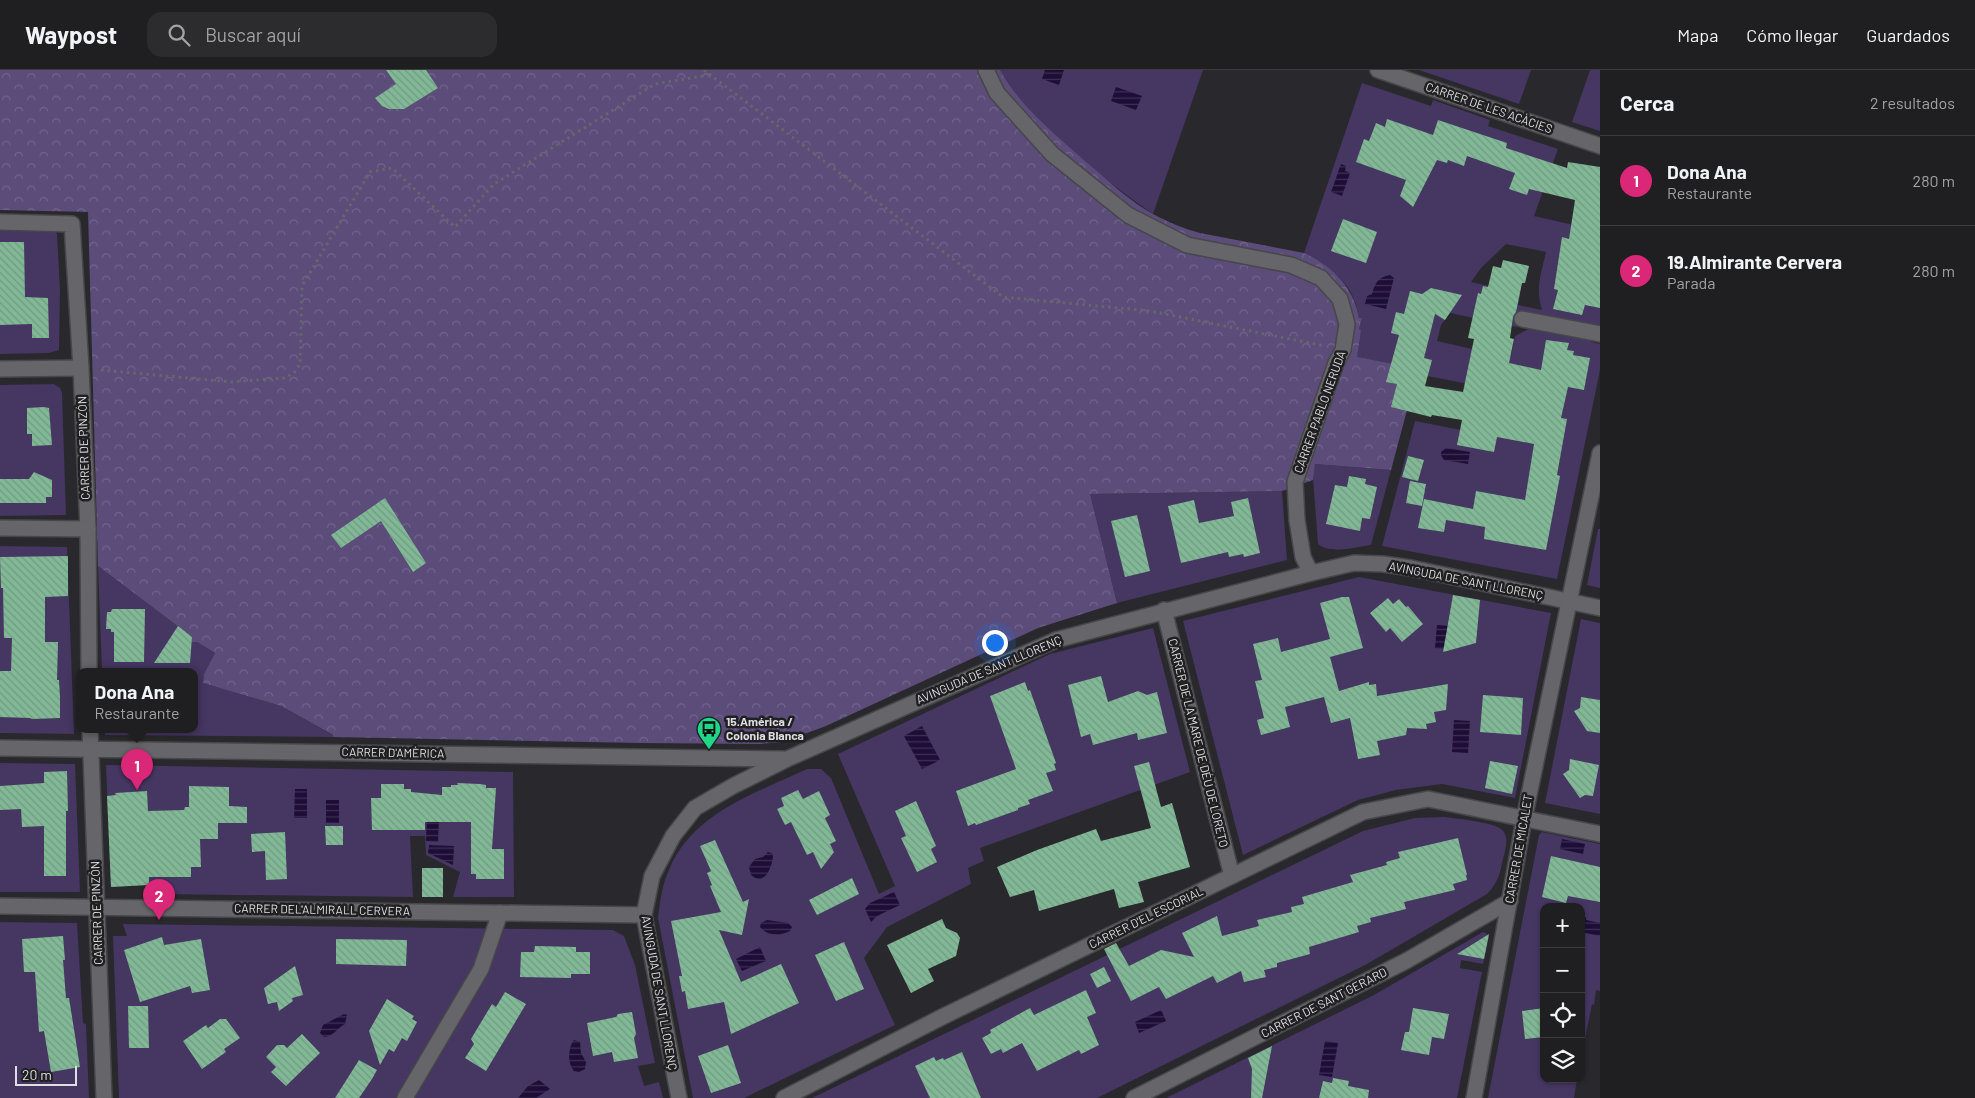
<!DOCTYPE html>
<html lang="es">
<head>
<meta charset="utf-8">
<style>
	:root { --surface:#1f1e21; --page:#2c2b2e; --text:#f1f3f6; --muted:#a1a2a5; --line:#3c3c3f; --accent:#db2777 }
	body { margin:0; font-family:Barlow,sans-serif; background:var(--page); color:var(--text) }
	.controls { position:absolute; right:15px; bottom:15px; display:grid; overflow:hidden; border-radius:10px; box-shadow:0 1px 4px #0004 }
	.controls button { width:45px; height:45px; display:grid; place-items:center; padding:0; border:0; border-bottom:1px solid var(--line); background:var(--surface); color:var(--text); font:25px sans-serif }
	.scale { position:absolute; left:15px; bottom:12px; width:62px; box-sizing:border-box; padding-left:5px; border:2px solid #dfdee1; border-top:0; font-size:14px; line-height:18px; white-space:nowrap; color:#dfdee1; -webkit-text-stroke:4px #201f22; paint-order:stroke }
	.you { position:absolute; left:994px; top:572px; width:18px; height:18px; margin:-12px; border:4px solid #fff; border-radius:50%; background:#1a73e8; box-shadow:0 0 0 8px #1a73e833 }
	.badge { display:grid; place-items:center; width:32px; height:32px; border-radius:50%; background:var(--accent); color:#fff; font-size:16px; font-weight:700 }
	.pin { position:absolute; translate:-50% -41px; filter:drop-shadow(0 1px 2px #0008) }
	.pin::after { content:''; position:absolute; top:26px; width:18px; height:15px; background:inherit; clip-path:polygon(0 0,100% 0,50% 100%) }
	.popup { position:absolute; left:76px; top:598px; width:122px; height:65px; box-sizing:border-box; display:grid; place-content:center; border-radius:10px; background:var(--surface); filter:drop-shadow(0 1px 4px #0005); font-size:16px; white-space:nowrap; color:var(--muted) }
	.popup b { font-size:19px; color:var(--text) }
	.popup::after { content:''; position:absolute; left:50%; top:100%; margin-left:-10px; border:10px solid transparent; border-top-color:var(--surface) }
	.list { margin:0; padding:0; list-style:none }
	h2 { display:flex; justify-content:space-between; align-items:center; height:65px; margin:0; padding:0 20px; font-size:21px }
	h2 small { font-size:16px; font-weight:400; color:var(--muted) }
	.list li { display:grid; grid-template-columns:32px 1fr auto; gap:15px; align-items:center; box-sizing:border-box; height:90px; padding:0 20px; border-top:1px solid var(--line) }
	.list b { display:block; font-size:19px; white-space:nowrap }
	.list p { margin:0; font-size:16px; white-space:nowrap; color:var(--muted) }
	.list em { font-size:16px; font-style:normal; color:var(--muted) }
	.icon { flex:none; width:28px; height:28px; fill:none; stroke:currentColor; stroke-width:2; stroke-linecap:round; stroke-linejoin:round }
	.map { position:relative; flex:none; width:1600px; height:1028px; overflow:hidden }
	header { display:flex; align-items:center; gap:30px; box-sizing:border-box; height:70px; padding:0 25px; background:var(--surface); border-bottom:1px solid var(--line) }
	header strong { font-size:24px }
	nav { display:flex; gap:28px; margin-inline-start:auto; font-size:18px }
	.search { width:350px; height:45px; background:var(--page); display:flex; align-items:center; gap:12px; box-sizing:border-box; padding:0 18px; border-radius:15px; color:var(--muted); font-size:19px }
	main { display:flex }
	aside { flex:1; background:var(--surface) }
	.map>svg:first-child { display:block }
</style>
</head>
<body>
<header>
<strong>Waypost</strong>
<div class="search"><svg class="icon" aria-label="search" viewBox="0 0 24 24"><circle cx="10" cy="10" r="6"/><path d="M15 15l6 6"/></svg>Buscar aquí</div>
<nav><a>Mapa</a><a>Cómo llegar</a><a>Guardados</a></nav>
</header>
<main>
<div class="map">
<svg width="1600" height="1028" viewBox="0 0 1600 1028">
	<defs>
		<pattern id="forest-crowns" width="20" height="18" patternUnits="userSpaceOnUse" patternTransform="scale(1.25)"><rect width="20" height="18" fill="#5b4c7a"/><path d="M2 6a3 3 0 1 1 6 0M12 15a3 3 0 1 1 6 0" fill="none" stroke="#72658d"/></pattern>
		<pattern id="water-rules" width="6" height="5" patternUnits="userSpaceOnUse" patternTransform="scale(1.25)"><rect width="6" height="5" fill="#1e0e37"/><path d="M0 2.5h6" fill="none" stroke="#3e3154"/></pattern>
		<pattern id="building-back-hatch" width="6" height="6" patternUnits="userSpaceOnUse" patternTransform="scale(1.25)"><rect width="6" height="6" fill="#81b896"/><path d="M-1 5l2 2M0 0l6 6M5-1l2 2" fill="none" stroke="#729b82"/></pattern>
	</defs>
	<rect width="100%" height="100%" fill="#29282c"/>
	<g fill="#453662" fill-rule="evenodd">
		<path d="M1000,0H1203L1153,144C1103,109 1030,53 1000,0Z"/>
		<path d="M1419,0H1531L1519,34Z"/>
		<path d="M1590,0H1600V61L1572,52Z"/>
		<path d="M1362,13L1431,36L1433,30L1490,50L1488,56L1558,79L1534,146L1600,161V255L1595,254L1594,259L1520,246L1517,257L1450,243L1441,255L1437,271L1481,281L1511,286L1515,266L1538,254L1592,266L1591,272L1600,274V300L1557,509L1382,476L1415,351L1497,367L1506,321L1427,306L1337,336L1361,260L1359,259L1362,248H1359C1353,210 1333,202 1304,183ZM1506,174L1546,182C1541,205 1535,217 1542,240L1518,235L1520,223L1471,212L1481,198Z"/>
		<path d="M0,159H53L57,164L60,220L59,280L49,283L0,284Z"/>
		<path d="M54,314L60,318L62,323L66,445L0,446V315Z"/>
		<path d="M1315,394L1391,400L1371,475C1355,477 1332,485 1318,474L1313,408Z"/>
		<path d="M1282,421L1287,490L1117,533L1090,424Z"/>
		<path d="M1598,459H1600V518L1587,515Z"/>
		<path d="M0,476L67,477L74,664L0,663Z"/>
		<path d="M98,496L192,567V572H197L215,583L204,604L203,613L281,636L334,666L333,667L105,665L104,659H194V601H102Z"/>
		<path d="M1359,507L1551,543L1515,728L1442,714L1396,720L1358,730L1243,785L1183,551Z"/>
		<path d="M1581,549L1600,553V744L1545,733Z"/>
		<path d="M1153,558L1190,702L980,778L984,791L968,798L971,814L887,857L864,888L895,955L744,1028H693L658,848C660,831 662,815 669,800C692,743 756,723 807,699H821L831,708L879,824L895,816L838,684L1050,584Z"/>
		<path d="M0,693L75,694L80,822H0Z"/>
		<path d="M106,695L513,702L514,827H453L460,802L426,785L425,766H410L413,827L159,824L158,814L111,817Z"/>
		<path d="M1445,747C1457,749 1499,752 1504,762C1509,770 1505,781 1503,789C1500,804 1498,813 1487,824L1367,894L1097,1028H812L1363,761L1415,748Z"/>
		<path d="M1542,762L1600,774V921L1596,920L1594,935L1592,934L1581,989V837H1544V1009H1577L1574,1028H1488L1539,765Z"/>
		<path d="M0,852L77,853L83,953L86,954L89,1028H0Z"/>
		<path d="M123,854L613,860L624,866L635,895L655,993L638,996L644,1016L659,1012L663,1028H119L113,866H127Z"/>
		<path d="M1483,862L1486,863L1489,867L1483,894L1461,890L1460,898L1482,902L1457,1028H1166L1374,925Z"/>
	</g>
	<path fill="url(#forest-crowns)" d="M0,0H1000C1022,39 1059,68 1092,97C1112,114 1131,132 1153,144C1168,152 1184,159 1200,163L1304,183C1332,196 1354,217 1359,248H1362L1359,259L1361,260L1357,287L1418,299L1391,400L1315,394L1313,410L1282,421L1090,424L1117,533L1038,558L826,656L783,672L760,674L640,673L333,667V665L281,636L203,613L204,604L215,583L197,572H192V567L98,496L88,142L0,140Z"/>
	<g fill="url(#water-rules)">
		<path d="M1045,0H1064L1059,15L1042,9Z"/>
		<path d="M1116,17L1142,26L1136,40L1111,31Z"/>
		<path d="M1341,94L1346,96L1345,101L1350,103L1342,126L1331,122Z"/>
		<path d="M1390,205L1394,208L1386,239L1365,234L1367,226L1372,224C1375,213 1378,207 1390,205Z"/>
		<path d="M1446,378L1470,382L1468,394L1444,390L1441,385V382Z"/>
		<path d="M1437,555L1449,556L1448,579L1435,578Z"/>
		<path d="M1454,650L1470,651L1468,683L1452,682Z"/>
		<path d="M922,656L940,690L922,699L904,666Z"/>
		<path d="M295,719H307V748H294Z"/>
		<rect x="326" y="730" width="13" height="23"/>
		<path d="M427,747H439L438,772L426,771Z"/>
		<path d="M1562,769L1585,774L1583,784L1560,779Z"/>
		<path d="M429,775L454,776L453,795L428,783Z"/>
		<path d="M768,782L773,784C773,796 765,817 751,805L749,797L755,789L763,787Z"/>
		<path d="M894,822L900,835L877,846L871,852L865,839L870,833Z"/>
		<path d="M1581,846L1586,847V850L1600,853V866L1581,862Z"/>
		<path d="M767,850L788,853L792,857L790,861C780,866 767,866 760,857L761,853Z"/>
		<path d="M760,877L766,891L742,901L736,889Z"/>
		<path d="M1161,940L1166,951L1139,963L1135,952Z"/>
		<path d="M344,944L347,945L345,954C338,957 333,967 324,967L320,963L323,955Z"/>
		<path d="M574,970L580,972L581,983L586,992L585,999L579,1002L574,1001C567,993 568,978 574,970Z"/>
		<path d="M1325,971L1338,973L1332,1007L1319,1005Z"/>
		<path d="M539,1010L550,1019L536,1028H518L528,1016Z"/>
	</g>
	<g fill="url(#building-back-hatch)">
		<path d="M386,0H426L438,18L404,39H389L382,36L375,28L396,14Z"/>
		<path d="M1387,49L1433,65L1438,50L1507,73L1506,78L1567,98L1568,92L1600,97V238L1585,235L1582,245L1553,239L1558,220L1554,219L1562,167L1569,169L1575,130L1529,119L1527,125L1509,119L1515,103L1467,86L1464,96L1448,90L1447,93L1437,90L1413,137L1400,126L1406,110L1356,92L1364,69L1369,71L1376,53L1385,57Z"/>
		<path d="M1343,149L1377,162L1366,193L1331,181Z"/>
		<path d="M0,172H24L25,227L48,228L49,268H32V254L0,255Z"/>
		<path d="M1503,190L1529,196L1525,213H1522L1516,242L1513,247L1510,268L1514,269L1509,293L1541,300L1546,270L1569,273L1567,280L1574,281L1573,285L1590,288L1584,320L1568,317L1561,348L1567,349L1557,405L1560,406L1546,480L1484,469L1485,457L1446,450L1444,462L1418,458L1424,429L1473,439L1476,421L1525,430L1534,374L1497,367L1494,382L1457,375L1462,350L1432,345L1431,347L1391,337L1397,314L1386,312L1399,265L1391,263L1396,242L1404,244L1410,221L1422,224L1431,218L1462,225L1445,250L1435,244L1424,288L1432,290L1425,316L1463,322L1474,269L1468,268L1478,223L1481,224L1483,216L1488,217L1493,196L1501,198Z"/>
		<path d="M44,337L49,338L52,375L32,376V364H27V338Z"/>
		<path d="M1408,386L1424,390L1418,411L1402,407Z"/>
		<path d="M34,402L52,410V427H46V433H0V409H29Z"/>
		<path d="M1349,406L1366,409L1365,414L1377,417L1370,449L1362,448L1360,461L1326,454L1335,415L1347,417Z"/>
		<path d="M1410,411L1426,414L1422,436L1406,433Z"/>
		<path d="M385,428L426,493L413,502L381,451L341,478L331,465Z"/>
		<path d="M1248,428L1260,483L1244,487L1243,484L1229,487L1228,482L1181,493L1168,436L1194,430L1199,453L1234,446L1231,432Z"/>
		<path d="M1137,445L1150,501L1125,507L1111,451Z"/>
		<path d="M68,486V526L45,527V572H58L57,610H59L60,627V648L32,649L30,648L0,647V601H11L12,568H4L3,518H1L0,487Z"/>
		<path d="M1453,525L1480,530L1476,573L1443,582Z"/>
		<path d="M1342,527H1349L1363,578L1330,587L1339,621L1369,612V615L1376,614L1377,626L1448,614L1446,640L1434,642L1436,652L1426,654L1427,659L1407,658L1406,665L1377,671L1380,685L1358,689L1350,648L1331,653L1324,627L1285,637L1290,657L1261,665L1257,650L1264,648L1255,611L1262,610L1253,574L1278,568L1281,582L1330,569L1320,533Z"/>
		<path d="M1388,528L1393,534L1399,529L1406,537L1408,536L1423,554L1402,572L1390,558L1386,562L1370,543Z"/>
		<path d="M112,539H145L144,592H114V562H111V559H106L107,542H111Z"/>
		<path d="M178,556L192,567L190,593H154Z"/>
		<path d="M1101,606L1108,632L1138,621L1147,625L1157,622L1167,663L1138,670L1137,663L1093,675L1090,664L1081,667L1068,615Z"/>
		<path d="M1025,612L1028,621L1030,620L1056,693L1054,694L1056,700L1046,703L1053,721L1028,730L1030,734L1018,738V740L976,755L975,753L968,756L956,721L1016,699L990,626Z"/>
		<path d="M1483,625L1523,628L1521,665L1480,662Z"/>
		<path d="M1581,627L1600,630V663L1587,661L1574,641L1580,638Z"/>
		<path d="M1570,689L1599,695L1593,726L1585,725L1580,728L1563,704L1569,700Z"/>
		<path d="M1490,691L1518,696L1512,724L1485,718Z"/>
		<path d="M1149,692L1161,737L1172,733L1190,797L1138,812L1144,832L1119,838L1114,819L1039,841L1034,820L1010,827L997,797L1037,780L1096,759L1101,771L1151,758L1134,696Z"/>
		<path d="M67,701L68,741H66V806H44V756L22,757L21,739L0,740V716L44,713V702Z"/>
		<path d="M457,713L480,714L486,715V718H496L492,779H504V809H476V804H471V752H425V760H372L371,728H381V714H404V719H411V722L442,725V717H451V715H458Z"/>
		<path d="M189,716L229,717V736L247,737V753H218V769H200L201,797H191V807H149V815L111,817L107,726L116,725L115,723L147,721L148,741L184,740L185,737H189Z"/>
		<path d="M798,720L803,729L819,721L830,745L825,748L836,771L830,774L834,782L821,799L813,782L807,785L791,752L785,755L777,739L784,736L781,728Z"/>
		<path d="M916,731L936,776L931,779L937,792L917,802L901,768L906,766L895,741Z"/>
		<path d="M325,756H343V775H326Z"/>
		<path d="M285,762L287,809L266,810L265,781L252,782L251,764Z"/>
		<path d="M1458,768L1467,805H1466L1467,810L1453,814L1455,820L1404,832L1406,839L1370,848L1371,852L1357,856L1359,862L1309,877L1310,884L1277,893V897L1264,900L1266,907L1244,912L1241,901L1217,913L1213,906L1166,929L1159,917L1131,931L1104,879L1116,873L1129,896L1161,880L1194,887L1182,863L1217,846L1222,866L1259,856L1257,850L1292,842L1291,837L1304,834L1302,827L1353,812L1350,805L1387,795L1386,792L1400,788L1398,782Z"/>
		<path d="M715,770L743,832L749,829L742,865L719,860L741,912L781,894L799,933L731,964L724,932L688,939L685,921L682,922L679,906H682L671,851L721,842L710,816L712,815L707,803L711,801L700,776Z"/>
		<path d="M1551,786L1600,797V832L1568,826L1566,833L1542,827Z"/>
		<rect x="422" y="798" width="21" height="29"/>
		<path d="M852,808L859,824L817,845L809,830Z"/>
		<path d="M942,849L946,858L957,863L960,868L956,886L928,899L934,911L911,923L887,875Z"/>
		<path d="M1489,864L1484,889L1457,884Z"/>
		<path d="M63,866L65,890H63L66,928H69L80,997L51,1002L44,961L39,962L35,902H24L22,869Z"/>
		<path d="M162,867L164,875L201,869L210,920L192,923L190,916L140,932L124,880Z"/>
		<path d="M336,869L407,870L406,896L336,894Z"/>
		<path d="M844,872L864,919L836,931L815,885Z"/>
		<path d="M535,876L576,877V882H590V904H571V908L520,907L521,882H534Z"/>
		<path d="M295,896L303,925L292,928L293,931L279,941L277,932L268,934L264,918Z"/>
		<path d="M1104,897L1111,911L1097,918L1090,904Z"/>
		<path d="M1086,920L1096,943L1087,947L1099,975L1081,984L1079,980L1037,1001L1022,973L1003,983L1001,979L991,984L982,968L991,963L990,960L1030,938L1034,945Z"/>
		<path d="M505,922L526,934L486,1001L465,988L474,974L471,969L492,934L496,937Z"/>
		<path d="M387,929L414,946L412,949L417,952L407,971L402,968L394,982L389,979L380,995L369,961Z"/>
		<path d="M128,936H148L149,978H129Z"/>
		<path d="M1413,938L1449,944L1444,969L1432,967L1429,985L1401,980L1405,962H1409Z"/>
		<path d="M1544,938V967L1525,969L1522,941Z"/>
		<path d="M632,942L636,964L634,968L638,988L614,992L612,982L593,986L587,953L616,947L618,944Z"/>
		<path d="M220,949H226L240,968L224,979L226,982L202,999L183,971L206,955L208,958Z"/>
		<path d="M302,964L320,983L286,1016L271,1002L276,997L266,987L277,975H284L287,978Z"/>
		<path d="M728,975L741,1013L711,1023L698,986Z"/>
		<path d="M1272,976L1262,1028H1251L1252,999L1248,988Z"/>
		<path d="M962,982L981,1028H930L915,996L934,987L936,991L943,988L944,990Z"/>
		<path d="M359,990L377,1000L372,1009L359,1028H335Z"/>
		<path d="M1333,1008L1349,1011L1348,1016L1369,1020L1368,1028H1319L1323,1011L1332,1013Z"/>
	</g>
	<g fill="none" stroke-linecap="round" stroke-linejoin="round">
		<defs>
			<g id="minor">
				<path d="M986,0L997,23L1052,84L1128,145L1187,175L1291,195L1321,208L1340,229L1347,254L1343,280L1336,293L1295,412L1297,450L1303,487L1311,503"/>
				<path d="M1378,0L1600,76"/>
				<path d="M0,152L72,154L81,298L88,459L89,601"/>
				<path d="M1522,249L1600,264"/>
				<path d="M0,299L81,298"/>
				<path d="M0,458L88,459"/>
				<path d="M1164,540L1232,806"/>
				<path d="M90,659L104,1028"/>
				<path d="M0,678L783,689"/>
				<path d="M0,836L644,845"/>
				<path d="M405,1028L481,899L500,843"/>
				<path d="M679,1028L644,845L652,806L673,766L695,738L733,716L787,689L1056,570L1311,503L1354,493L1383,494L1411,498L1600,538"/>
				<path d="M784,1028L942,947L1363,742L1428,729L1600,764"/>
				<path d="M1134,1028L1406,891L1510,831"/>
				<path d="M1474,1028L1524,749L1600,383"/>
			</g>
		</defs>
		<use href="#minor" stroke="#474649" stroke-width="18"/>
		<g stroke="#67666a" stroke-width="3" stroke-dasharray="2.5 4" stroke-linecap="butt">
			<path d="M704,0L1003,227L1150,241L1325,276"/>
			<path d="M101,300L231,312L284,308L294,303L300,294L302,216L370,102L392,98L455,157L494,114L655,14L709,5"/>
		</g>
		<use href="#minor" stroke="#666569" stroke-width="15"/>
	</g>
	<defs>
		<symbol id="bus-pin" viewBox="-11 -11 22 30"><path d="M0 17L-7.5 6A9.5 9.5 0 1 1 7.5 6Z" fill="#1ed888" stroke="#201f22"/><path d="M-5-6H5V4H4V6H2V4H-2V6H-4V4H-5ZM-3.5-4V0h7V-4ZM-3.5 1.2v1.5H-2V1.2ZM2 1.2v1.5H3.5V1.2Z" fill="#111"/></symbol>
	</defs>
	<g fill-rule="evenodd">
		<use href="#bus-pin" x="695" y="645" width="28" height="38"/>
	</g>
	<g text-anchor="middle" stroke-width="5" stroke-linejoin="round" paint-order="stroke">
		<g font-size="12" fill="#dfdee1" stroke="#201f22">
			<text transform="translate(1489 38) rotate(19)" y="4">CARRER DE LES ACÀCIES</text>
			<text transform="translate(1320 342) rotate(-70)" y="4">CARRER PABLO NERUDA</text>
			<text transform="translate(84 378) rotate(-92)" y="4">CARRER DE PINZÓN</text>
			<text transform="translate(1466 511) rotate(11)" y="4">AVINGUDA DE SANT LLORENÇ</text>
			<text transform="translate(989 600) rotate(-23)" y="4">AVINGUDA DE SANT LLORENÇ</text>
			<text transform="translate(1198 673) rotate(76)" y="4">CARRER DE LA MARE DE DÉU DE LORETO</text>
			<text transform="translate(393 683) rotate(1)" y="4">CARRER D'AMÈRICA</text>
			<text transform="translate(1519 779) rotate(-80)" y="4">CARRER DE MICALET</text>
			<text transform="translate(322 840) rotate(1)" y="4">CARRER DEL'ALMIRALL CERVERA</text>
			<text transform="translate(97 843) rotate(-92)" y="4">CARRER DE PINZÓN</text>
			<text transform="translate(1146 848) rotate(-26)" y="4">CARRER D'EL ESCORIAL</text>
			<text transform="translate(659 923) rotate(80)" y="4">AVINGUDA DE SANT LLORENÇ</text>
			<text transform="translate(1324 933) rotate(-27)" y="4">CARRER DE SANT GERARD</text>
		</g>
		<g font-size="12" font-weight="bold" fill="#dfdee1" stroke="#201f22" text-anchor="start">
			<text x="726" y="656">15.América /<tspan x="726" dy="14">Colonia Blanca</tspan></text>
		</g>
	</g>
</svg>
<div class="controls">
<button>+</button>
<button>−</button>
<button><svg class="icon" aria-label="locate" viewBox="0 0 24 24"><circle cx="12" cy="12" r="6"/><path d="M12 2v4M12 18v4M2 12h4M18 12h4"/></svg></button>
<button><svg class="icon" aria-label="layers" viewBox="0 0 24 24"><path d="M12 4l9 5-9 5-9-5zM3 14l9 5 9-5"/></svg></button>
</div>
<div class="scale">20 m</div>
<div class="you"></div>
<div class="pin badge" style="left:137px;top:720px">1</div>
<div class="popup"><b>Dona Ana</b>Restaurante</div>
<div class="pin badge" style="left:159px;top:850px">2</div>
</div>
<aside>
<h2>Cerca<small>2 resultados</small></h2>
<ul class="list">
<li><span class="badge">1</span><div><b>Dona Ana</b><p>Restaurante</p></div><em>280 m</em></li>
<li><span class="badge">2</span><div><b>19.Almirante Cervera</b><p>Parada</p></div><em>280 m</em></li>
</ul>
</aside>
</main>
</body>
</html>
